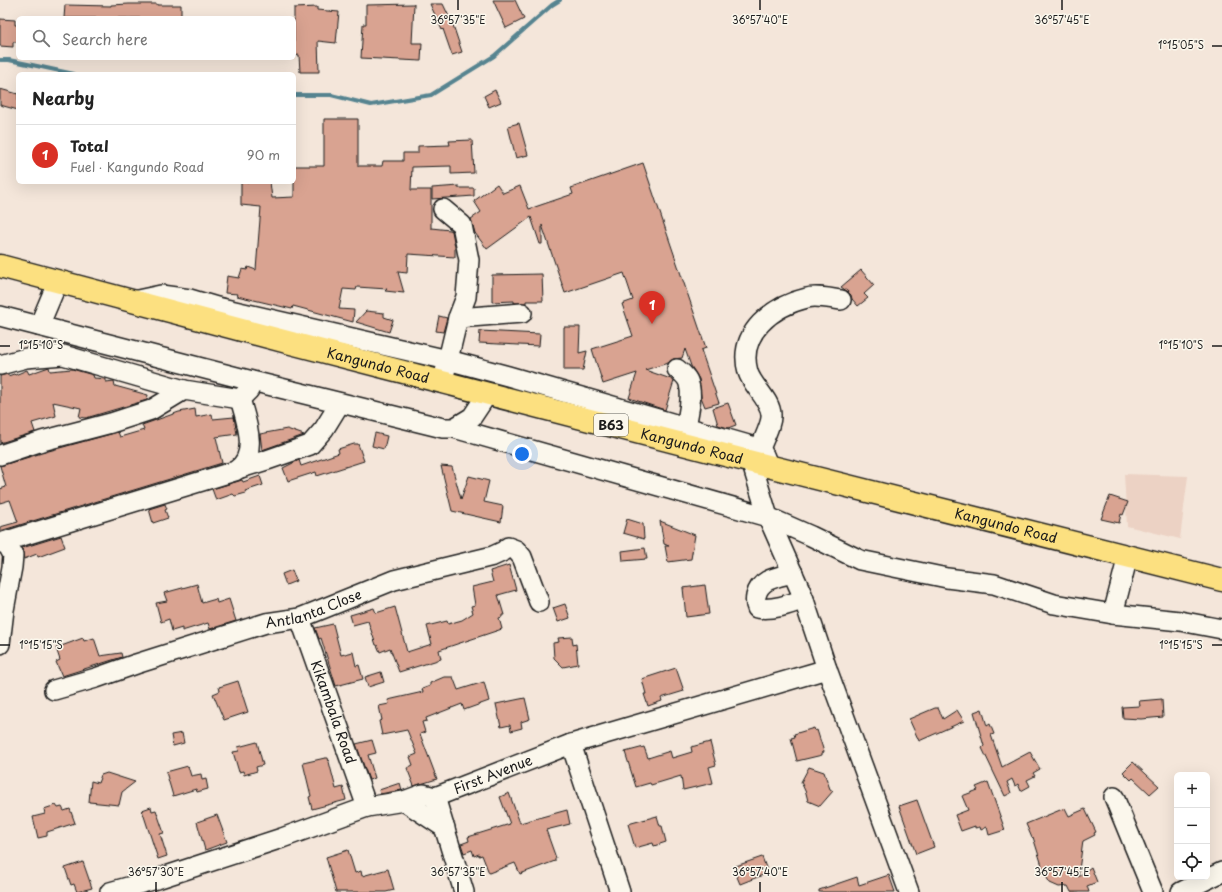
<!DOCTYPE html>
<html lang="en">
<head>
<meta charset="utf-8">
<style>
	:root { --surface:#fff; --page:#f6f6f6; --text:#222; --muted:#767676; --line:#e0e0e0; --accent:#d93025 }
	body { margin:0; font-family:"Playpen Sans",sans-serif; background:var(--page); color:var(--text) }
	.controls { position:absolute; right:12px; bottom:12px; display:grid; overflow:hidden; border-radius:6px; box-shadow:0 4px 16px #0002 }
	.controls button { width:36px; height:36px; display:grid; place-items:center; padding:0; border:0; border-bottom:1px solid var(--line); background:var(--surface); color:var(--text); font:20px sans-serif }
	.you { position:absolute; left:522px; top:454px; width:14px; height:14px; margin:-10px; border:3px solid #fff; border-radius:50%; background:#1a73e8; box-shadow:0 0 0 6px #1a73e833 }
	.badge { display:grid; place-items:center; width:26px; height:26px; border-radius:50%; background:var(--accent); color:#fff; font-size:13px; font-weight:700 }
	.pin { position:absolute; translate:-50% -33px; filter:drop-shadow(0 1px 2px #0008) }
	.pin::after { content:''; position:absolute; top:21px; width:14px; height:12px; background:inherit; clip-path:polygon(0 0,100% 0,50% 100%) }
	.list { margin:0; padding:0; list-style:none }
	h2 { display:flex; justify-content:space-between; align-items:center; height:52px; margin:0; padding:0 16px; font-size:17px }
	h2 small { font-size:13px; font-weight:400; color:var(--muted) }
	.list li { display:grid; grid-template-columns:26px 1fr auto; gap:12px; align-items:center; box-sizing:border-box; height:60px; padding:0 16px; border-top:1px solid var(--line) }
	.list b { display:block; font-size:15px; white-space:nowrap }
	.list p { margin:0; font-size:13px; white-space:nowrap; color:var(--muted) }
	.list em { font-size:13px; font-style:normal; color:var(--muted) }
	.icon { flex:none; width:22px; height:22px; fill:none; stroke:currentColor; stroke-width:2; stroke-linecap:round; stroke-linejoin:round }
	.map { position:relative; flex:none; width:1222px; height:892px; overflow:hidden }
	.search { position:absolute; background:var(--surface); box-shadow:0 4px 16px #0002; left:16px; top:16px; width:280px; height:44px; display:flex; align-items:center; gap:10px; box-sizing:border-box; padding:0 14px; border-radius:6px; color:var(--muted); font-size:15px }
	.panel { position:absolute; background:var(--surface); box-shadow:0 4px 16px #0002; left:16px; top:72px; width:280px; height:112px; border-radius:6px }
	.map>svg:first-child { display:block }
</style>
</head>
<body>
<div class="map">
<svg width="1222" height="892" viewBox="0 0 1222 892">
	<rect width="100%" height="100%" fill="#f4e6da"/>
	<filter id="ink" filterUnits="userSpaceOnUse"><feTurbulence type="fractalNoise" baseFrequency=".025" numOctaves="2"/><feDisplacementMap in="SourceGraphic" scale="8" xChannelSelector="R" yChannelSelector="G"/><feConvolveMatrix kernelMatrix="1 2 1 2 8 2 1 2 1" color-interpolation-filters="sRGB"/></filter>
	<g filter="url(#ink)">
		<path fill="#ecd2c4" d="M1124,474L1188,476L1180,539L1127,526Z"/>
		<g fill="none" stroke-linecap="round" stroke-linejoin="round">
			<g stroke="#578490" stroke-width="4">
				<path d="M0,60H9L74,74"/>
				<path d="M294,95H331L371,105L431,95L494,56L552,5L560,0"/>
			</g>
		</g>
		<g fill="#d9a391" stroke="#1c1c1c">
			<path d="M493,0H515L524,19L506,28Z"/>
			<path d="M129,4H157V5H181V18H64L65,5L111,6V5Z"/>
			<path d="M414,4L412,43H422L421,61L361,58L363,24H366V5Z"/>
			<path d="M430,4H443L453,25L462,52L452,55L443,29L442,30Z"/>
			<path d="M317,7V10L339,12L336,43L318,41L319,72H300L299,55L294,56V8Z"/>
			<path d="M0,19L15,20V25H18V42H13V47L0,46Z"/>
			<path d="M0,89L18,94V110L0,105Z"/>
			<path d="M495,90L501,102L489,107L484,96Z"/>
			<path d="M324,119H358V166H382L383,161H403V153H418V146L450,145L449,141L472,140L474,173L451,174V166L412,167L411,190H431V228L450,230L452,231L455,247V257L408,254L407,273L398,272L404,293L385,291L387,289L357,287L356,290L343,289L339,309L354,310L353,322L293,306L292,309L237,296L238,294L225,293L227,276L239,278L242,269L247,270L248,267L256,270L261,207L241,205V182H270L272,198L294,197V166H324Z"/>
			<path d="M519,123L528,155L516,158L508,126Z"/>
			<path d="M643,163L706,348L701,350L719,403L705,407L701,397L699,379L691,366L685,349L682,358L673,359L668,363L645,370L671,379L674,381L665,410L629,398L637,373L603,384L592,349L633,336L622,304L633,300L624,273L565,293L542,225V244H540L531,217L487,249L475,233L471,219L481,212L474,201L497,184L503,193L520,186L529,209L573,194L571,188Z"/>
			<path d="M459,186V188H474V196L432,199V188Z"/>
			<path d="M861,270L874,285L864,294L868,298L858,306L852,299L851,295L848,292L841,287Z"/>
			<path d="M542,274L543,301H526V303H514V301L492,302V275Z"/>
			<path d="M366,311L384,313V317L393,320L389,332L356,322Z"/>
			<path d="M439,316L447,318L443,332L436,331Z"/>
			<path d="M564,327H580L579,353L587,351L583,370H564Z"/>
			<path d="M480,331L540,334L539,346L479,343Z"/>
			<path d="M49,367L50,371L72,369L93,375L94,378L106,379V382L114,381L115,386L148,395L147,400L86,418L79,417L81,408L53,402L56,416L32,423L35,432L0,443V376L8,374V376L14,374L15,375L27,370L29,374Z"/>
			<path d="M728,403L736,425L728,428L718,425L713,408Z"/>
			<path d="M195,409L196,417L212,414L213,419L234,417L237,434L216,437L222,463L0,531V527L18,522L10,500L0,503V489L6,487L0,466L45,452L118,432L120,437L144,430L142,425L179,412Z"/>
			<path d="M287,429L304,435L262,450L260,434Z"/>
			<path d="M375,433L387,436L384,449L372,446Z"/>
			<path d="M354,444H358L364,461L317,476L316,472L288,481L283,468L299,460L301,466L339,453L338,449Z"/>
			<path d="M441,466L452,467L461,499L469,476L489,481L484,502L503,506L501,522L452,511Z"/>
			<path d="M260,476L263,485L245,491L246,493L235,496L233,494L216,500L212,489L242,480L243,482Z"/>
			<path d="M1110,496L1128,502L1123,515L1121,514L1119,523L1101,519Z"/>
			<path d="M165,504L167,509L165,510L168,518L153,523L149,509Z"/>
			<path d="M627,519L643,524L644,539L623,533Z"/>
			<path d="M660,521L695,535L691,559L668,562L665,546H669L664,544Z"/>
			<path d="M61,536L65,547L38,557L37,554L24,559L22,548Z"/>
			<path d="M645,548L647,559L623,561L622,551Z"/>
			<path d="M509,565L516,590L498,595L504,615H502V617L499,618L502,629L439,650L441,659L399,672L390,648L380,652L377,645H376L368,621L353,625L350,615L374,608L376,613L395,607L407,652L432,644L427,626L447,621L448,624L462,620L473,613L471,606L475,605L472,587L493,582L490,571Z"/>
			<path d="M292,570L296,581L286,585L282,574Z"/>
			<path d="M197,584L202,603L216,599L217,603L229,599L236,621L210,629L208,623L182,631V628L172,631L169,619L161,622L156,603L167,601L164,593Z"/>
			<path d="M705,585L709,614L686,617L683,588Z"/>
			<path d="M565,604L570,618L558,622L553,608Z"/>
			<path d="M333,624L341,655L353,652L356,666L359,665L363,679L336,686L321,638L319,639L315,628Z"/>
			<path d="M572,637L573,645L576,644L578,664L563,667L554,658L553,643L559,642L558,638Z"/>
			<path d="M83,638L84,641L94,638L100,656L121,653L122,657L62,676L56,662L60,660L56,648Z"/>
			<path d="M676,668L684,691L661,698L662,701L648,706L644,694H646L642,679Z"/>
			<path d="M381,672L384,682L368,687L365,677Z"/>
			<path d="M444,677H453L458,690L484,682L489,701L464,710L462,704L426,718L427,721L422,722L425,732L420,734L437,779L414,786L407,768L413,765L410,757L417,754L407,730L382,735L379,721L382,720L379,706L389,704L388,700L423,692L422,689L430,686V683Z"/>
			<path d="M238,681L248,712L224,720L213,694L220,691L219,687Z"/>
			<path d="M525,698L530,719L521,722L522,728L511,731L510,725L501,727L496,704Z"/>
			<path d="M1162,699L1163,717L1141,719L1123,718L1122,707L1140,706L1139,701Z"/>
			<path d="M935,708H938L943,719L957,710L964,721L919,741L909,719Z"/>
			<path d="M982,709L987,726L990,724L994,734L991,735L1002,767L1030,752L1040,769L1033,773L1035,776L1027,780L1030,786L1021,791L1018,784L1015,786L1012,779L1007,782L1011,793L1005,796L982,748L984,746L974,712Z"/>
			<path d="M814,728L815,731L817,730L824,752L822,753V755L797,761L791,738L795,737L794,734Z"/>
			<path d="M182,733L184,743L173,746L171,735Z"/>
			<path d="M372,740L376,753L368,755L375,778L369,780L356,744Z"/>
			<path d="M257,742L263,765L256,767L257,771L244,775L243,771L239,772L233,752L239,751L238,747Z"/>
			<path d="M710,742L716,765L709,767L713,783L683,790L681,776L651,785L650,783L636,787L625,752L644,747L648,758L670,751L672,758L692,752L691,747Z"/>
			<path d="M325,758H328L336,789L343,787L346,800L312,809L309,797L311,796L303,763Z"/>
			<path d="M1133,762L1159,786L1150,794L1133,778L1131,780L1123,772Z"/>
			<path d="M188,766L191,776L201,774L202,780L206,779L208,789L197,792L196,789L173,796L166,772Z"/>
			<path d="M809,767L824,772L830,789L833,791L820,806L808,801L806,793L801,782Z"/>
			<path d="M107,773L135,782L122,792L119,805L89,802L91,781L98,783L101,775Z"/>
			<path d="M988,782L1005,830L989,835L987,827L981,830L980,827L975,828V826L961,831L955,815L968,810L962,796L978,790L976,787Z"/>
			<path d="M400,783L402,790L380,794L379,790Z"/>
			<path d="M509,793L520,823L567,810L570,824L546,830L556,858L555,859V861L520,874L515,863L489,873L482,855L479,856V854L474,856L472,850L464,853L461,844L469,841L468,837L510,824L500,797Z"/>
			<path d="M917,800L934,847L916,854L899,806Z"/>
			<path d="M56,805L58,808L62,807L64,811L70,809L75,823L47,832V836L38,838L33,817L45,814L44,809Z"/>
			<path d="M151,807L152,811L156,810L164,833L160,834L167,856L158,859L142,810Z"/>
			<path d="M1065,808L1069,816L1085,809L1096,832L1094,833L1095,835L1083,841L1078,877L1091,867L1097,882L1087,886L1089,892H1071L1068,886L1059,887L1050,883L1045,875L1033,837L1032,838L1026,824Z"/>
			<path d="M217,815L227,842L205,850L197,822Z"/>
			<path d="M657,816L660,826H662L666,842L654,846L653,843L635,848L628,824Z"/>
			<path d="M348,850L355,873L361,871L362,876L388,869L394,890L386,892H336L326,857Z"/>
			<path d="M762,857L768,873L740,884L733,867Z"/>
			<path d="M83,862L92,888L77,892L74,884L71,885L65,868Z"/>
			<path d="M889,875L895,892H819V890L857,877L859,885Z"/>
		</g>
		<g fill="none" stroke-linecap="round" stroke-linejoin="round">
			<defs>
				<g id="minor">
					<path d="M443,209L462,225L469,260L466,297L458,318L445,372"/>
					<path d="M133,301L161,295L190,299L217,307L448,360L508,376L755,447C764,451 765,457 768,466"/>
					<path d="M0,316L256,382L443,428H454L472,417L488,393"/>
					<path d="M458,318L522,313"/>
					<path d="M39,326L58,281"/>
					<path d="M0,365L26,358L63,355L184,390"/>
					<path d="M677,369C682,373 688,378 689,384C693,398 688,414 686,427"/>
					<path d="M454,428L768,517L811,536L860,560L947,578L994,584L1054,604L1113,614L1180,621L1222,629"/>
					<path d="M760,449C763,440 772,423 771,415C771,400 752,386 748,372C737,333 773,306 807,298C816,295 832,299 841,300"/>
					<path d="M0,455L42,441L111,423L151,410L184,390L240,399L249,390"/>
					<path d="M751,461L768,517L802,594L827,669L909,892"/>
					<path d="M241,468L267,460L310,445L324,429L340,403"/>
					<path d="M0,543L32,533L235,471C260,457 246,420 240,399"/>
					<path d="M793,573C778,577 760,578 756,596C755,601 755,604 757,608C774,610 788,605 804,599"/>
					<path d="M1113,614L1128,556"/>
					<path id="s1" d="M300,618L367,807"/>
					<path d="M0,644L4,610L12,567L13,555L6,542"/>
					<path id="s2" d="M54,690L96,678L136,664L266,623L300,618L394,580L493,556L504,551L508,547L516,550L522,557L539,602"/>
					<path d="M571,744L620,892"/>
					<path d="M435,797L464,892"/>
					<path d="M1114,797L1153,892"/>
					<path d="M404,801L445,828"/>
					<path id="s3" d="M110,892L160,878L282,838L367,807L404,801L423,794L435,797L571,744L827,669"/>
					<path d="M1181,892L1222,872"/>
				</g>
				<g id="highway">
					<path id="s4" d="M0,266L291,343L768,466L1222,580"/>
				</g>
			</defs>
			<use href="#minor" stroke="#1c1c1c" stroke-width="22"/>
			<use href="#highway" stroke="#1c1c1c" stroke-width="25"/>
			<use href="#minor" stroke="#fbf7ec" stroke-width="19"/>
			<use href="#highway" stroke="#fce080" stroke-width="22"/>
		</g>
	</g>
	<path fill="none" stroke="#1c1c1c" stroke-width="1.5" d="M458,0V10M760,0V10M1062,0V10M1212,46H1222M0,346H10M1212,346H1222M0,645H10M1212,645H1222M156,882V892M458,882V892M760,882V892M1062,882V892"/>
	<g text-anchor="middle" stroke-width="3" stroke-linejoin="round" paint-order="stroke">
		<rect fill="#fbf7ec" stroke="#5f5e5a" stroke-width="1" x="594" y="414" width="34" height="22" rx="3"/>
		<g font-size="13" font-weight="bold" fill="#1c1c1c">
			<text x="611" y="430">B63</text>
		</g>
		<g font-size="14" fill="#1c1c1c" stroke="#fbf7ec">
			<text dy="5" stroke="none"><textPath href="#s4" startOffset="391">Kangundo Road</textPath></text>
			<text dy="5" stroke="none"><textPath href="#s4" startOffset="715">Kangundo Road</textPath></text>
			<text dy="5" stroke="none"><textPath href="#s4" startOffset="1039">Kangundo Road</textPath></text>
			<text dy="5" stroke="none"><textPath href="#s2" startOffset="272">Antlanta Close</textPath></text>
			<text dy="5" stroke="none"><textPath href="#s1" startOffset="100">Kikambala Road</textPath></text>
			<text dy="5" stroke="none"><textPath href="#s3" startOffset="403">First Avenue</textPath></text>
		</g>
	</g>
	<g font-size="10" text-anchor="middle" fill="#1c1c1c" stroke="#fbf7ec" stroke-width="3" stroke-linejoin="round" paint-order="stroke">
		<text x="458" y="24">36°57'35"E</text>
		<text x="760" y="24">36°57'40"E</text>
		<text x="1062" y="24">36°57'45"E</text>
		<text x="1181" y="49">1°15'05"S</text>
		<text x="41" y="349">1°15'10"S</text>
		<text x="1181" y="349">1°15'10"S</text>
		<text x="41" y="649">1°15'15"S</text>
		<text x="1181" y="649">1°15'15"S</text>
		<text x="156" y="876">36°57'30"E</text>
		<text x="458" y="876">36°57'35"E</text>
		<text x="760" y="876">36°57'40"E</text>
		<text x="1062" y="876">36°57'45"E</text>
	</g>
</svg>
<div class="controls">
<button>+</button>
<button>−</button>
<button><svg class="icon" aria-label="locate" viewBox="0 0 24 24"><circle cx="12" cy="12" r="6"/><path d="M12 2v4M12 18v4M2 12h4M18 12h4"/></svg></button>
</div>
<div class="you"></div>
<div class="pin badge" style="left:652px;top:324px">1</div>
<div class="search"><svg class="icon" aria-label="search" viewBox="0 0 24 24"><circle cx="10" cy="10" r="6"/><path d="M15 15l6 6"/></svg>Search here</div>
<section class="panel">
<h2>Nearby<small></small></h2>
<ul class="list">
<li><span class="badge">1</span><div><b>Total</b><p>Fuel · Kangundo Road</p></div><em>90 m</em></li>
</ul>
</section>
</div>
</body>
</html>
